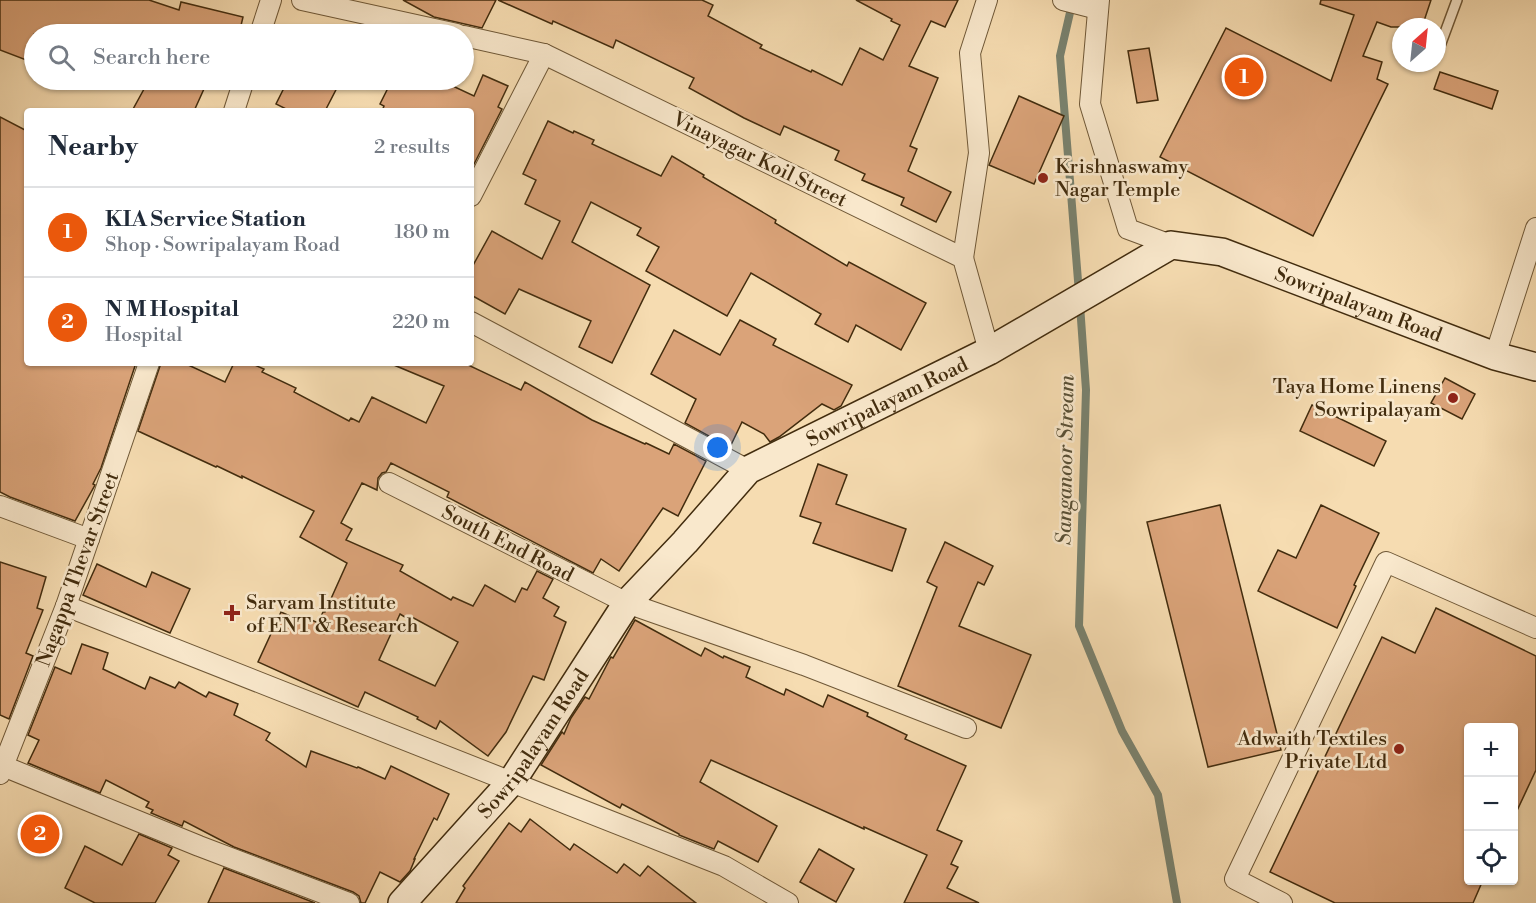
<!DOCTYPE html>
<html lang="en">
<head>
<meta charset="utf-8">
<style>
	:root { --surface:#fff; --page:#f2f2f3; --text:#1f2937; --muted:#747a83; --line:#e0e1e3; --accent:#ea580c }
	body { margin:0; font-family:"Libre Bodoni",serif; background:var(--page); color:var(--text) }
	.controls { position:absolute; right:18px; bottom:18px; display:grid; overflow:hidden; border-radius:6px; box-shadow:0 2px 4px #0004 }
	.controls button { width:54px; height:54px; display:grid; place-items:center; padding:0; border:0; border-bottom:2px solid var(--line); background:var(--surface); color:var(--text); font:30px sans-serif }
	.compass { position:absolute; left:1392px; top:18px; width:54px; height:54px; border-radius:50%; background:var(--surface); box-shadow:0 2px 4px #0004; rotate:27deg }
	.you { position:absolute; left:718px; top:448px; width:21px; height:21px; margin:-15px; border:4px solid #fff; border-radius:50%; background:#1a73e8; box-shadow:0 0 0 9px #1a73e833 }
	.badge { display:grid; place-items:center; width:39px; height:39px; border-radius:50%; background:var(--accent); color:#fff; font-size:20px; font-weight:700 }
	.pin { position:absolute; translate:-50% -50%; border:3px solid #fff; box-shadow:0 2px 6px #0006 }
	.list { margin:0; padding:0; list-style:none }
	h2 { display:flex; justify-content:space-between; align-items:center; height:78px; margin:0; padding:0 24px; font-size:26px }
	h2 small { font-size:20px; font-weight:400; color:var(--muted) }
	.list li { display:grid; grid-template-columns:39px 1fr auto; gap:18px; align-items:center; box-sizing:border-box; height:90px; padding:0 24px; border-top:2px solid var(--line) }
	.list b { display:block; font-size:22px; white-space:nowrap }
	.list p { margin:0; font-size:20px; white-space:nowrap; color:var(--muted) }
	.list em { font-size:20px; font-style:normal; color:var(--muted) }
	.icon { flex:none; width:33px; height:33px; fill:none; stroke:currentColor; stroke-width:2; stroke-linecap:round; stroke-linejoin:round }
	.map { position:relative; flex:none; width:1536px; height:903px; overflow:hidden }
	.search { position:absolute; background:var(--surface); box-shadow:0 2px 4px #0004; left:24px; top:24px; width:450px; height:66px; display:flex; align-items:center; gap:15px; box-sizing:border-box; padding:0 21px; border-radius:33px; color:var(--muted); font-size:22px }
	.panel { position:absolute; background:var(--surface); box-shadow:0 2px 4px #0004; left:24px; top:108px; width:450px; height:258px; border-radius:6px }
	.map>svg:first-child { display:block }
</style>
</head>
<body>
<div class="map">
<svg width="1536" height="903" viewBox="0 0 1536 903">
	<rect width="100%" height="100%" fill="#f6dcb1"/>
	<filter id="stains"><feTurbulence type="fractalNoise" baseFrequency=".00333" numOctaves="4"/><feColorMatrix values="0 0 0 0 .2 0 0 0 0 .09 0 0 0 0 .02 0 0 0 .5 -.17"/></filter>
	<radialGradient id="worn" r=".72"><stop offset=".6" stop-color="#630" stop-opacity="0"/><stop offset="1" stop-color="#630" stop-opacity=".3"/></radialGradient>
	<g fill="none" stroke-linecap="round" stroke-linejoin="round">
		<g stroke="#79826f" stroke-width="8">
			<path d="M1072,4L1060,56L1079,293"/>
			<path d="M1080,305L1086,390L1079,626L1122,731L1158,795L1177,903"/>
		</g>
	</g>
	<g fill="#daa379" stroke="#422c0e" stroke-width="1.5" fill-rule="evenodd">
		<path d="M0,0H149L179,10L181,2L243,17L239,34H81L64,27L60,34H34V63L0,50Z"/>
		<path d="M403,0H496L482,28L434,17Z"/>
		<path d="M498,0H702L713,5L708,16L762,45L760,48L811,72L812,70L842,85L860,48L883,60L900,25L891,21L892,19L856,0H958L945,27L931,21L909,66L938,78L910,146L917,149L908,171L951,192L936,222L901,205L904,198L862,180L865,174L835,160L839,151L784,126L780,135L744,118L689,88L694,78L616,40L613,48L553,21L552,24Z"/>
		<path d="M1321,0H1431L1422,27H1391L1377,22L1363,56L1382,62L1377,79L1388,84L1313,236L1160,157L1226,28L1331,81L1354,15L1320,4Z"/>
		<path d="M1149,48L1158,100L1137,103L1128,51Z"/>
		<path d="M1440,72L1498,91L1492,109L1434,89Z"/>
		<path d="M483,75L508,86L498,107L502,109L471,170V111H382L384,106L380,104L392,80H440L474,96Z"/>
		<path d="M149,80H208L194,111H132Z"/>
		<path d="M288,80H341L325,111H290L276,104Z"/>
		<path d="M1019,96L1064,116L1034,184L989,165Z"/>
		<path d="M0,117L27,131V363H136L101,468L93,484L95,485L75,521L10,497L0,492Z"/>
		<path d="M548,121L573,133L574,131L594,140L592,144L661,176L672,156L704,175L703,177L776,220L775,223L847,266L849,262L926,303L901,350L856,325L848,342L815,324L821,314L751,273L727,316L646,271L659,247L637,235L641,228L591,202L572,242L650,285L612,363L579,347L591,321L519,289L505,314L471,295V269L492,231L542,259L560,221L525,204L536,180L523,174Z"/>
		<path d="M740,320L776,339L773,345L852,385L841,406L834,410L822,404L779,437L770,442L764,434L742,422L731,445L717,438L716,440L685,423L696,399L651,374L674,330L720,355Z"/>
		<path d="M161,363H184L225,382L234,363H250L264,369L262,372L296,388L294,392L349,421L351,418L359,422L372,397L426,423L444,386L389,363H464L521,390L525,382L592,420L645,444L646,443L669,454L674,444L706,461L678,516L663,508L619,571L601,559L593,573L447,497L449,492L391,463L386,472L382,473L378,478L377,490L362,483L341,523L352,529L346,540L403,565L400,571L451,600L453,597L473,606L485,585L515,602L522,588L527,590L537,571L553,579L543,598L559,607L554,616L566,622L544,680L533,676L506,732L488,756L440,721L436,729L417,719L418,717L365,692L358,707L258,662L281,612L301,621L303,616L318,623L323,612H325L347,563L300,537L314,511L242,476V478L217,466L216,467L138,431ZM400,614L408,619L410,616L458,642L435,686L379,660Z"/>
		<path d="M1445,378L1475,394L1462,419L1431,403Z"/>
		<path d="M1312,405L1386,441L1374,466L1300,431Z"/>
		<path d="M818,464L847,475L836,504L906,529L892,571L813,543L821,523L800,516Z"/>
		<path d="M1220,505L1281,750L1208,767L1147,522Z"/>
		<path d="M1321,505L1379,533L1354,585L1356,586L1337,628L1258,591L1278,550L1296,558Z"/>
		<path d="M945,542L993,566L984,585L978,582L959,626L1031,655L1001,728L898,686L937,587L927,582Z"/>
		<path d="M0,562L46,577L37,608L43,610L26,653L33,656L9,719L0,715Z"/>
		<path d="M97,564L146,587L152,572L190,589L170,633L83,595Z"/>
		<path d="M1436,608L1536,656V770L1514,817V728H1468V880H1483L1473,903H1335L1270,872L1382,637L1415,653Z"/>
		<path d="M635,620L701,656L705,648L723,658L724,656L750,667L746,677L784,695L786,689L823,707L828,695L868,713L867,716L907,735L905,739L966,766L937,830L962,841L951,864L958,867L947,888L979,903H904L927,855L864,827V829L711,760L700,782L777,826L758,862L718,841L714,849L679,835V834L622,804L620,808L541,765L562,732L564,734L571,718L585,697L589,699L611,657L613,658Z"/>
		<path d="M82,644L108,653L103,669L145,689L150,677L175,688L179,682L206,697L209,692L238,704L234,715L270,733L266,740L306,767L311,751L357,768L358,767L385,779L391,766L449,794L437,820L434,818L414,859H415L410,871L400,882L380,872L365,903H361L359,896L353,892L234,847L184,821L182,826L151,813L153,810L146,807L149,802L106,780L100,793L28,763L39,740L28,735L55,667L71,674Z"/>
		<path d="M530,819L570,850L574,844L617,873L624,864L640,876L648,866L696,903H456L465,888L463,886L509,823L521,832Z"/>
		<path d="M139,834L172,848L168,855L179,861L155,903H95L65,888L85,846L122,865Z"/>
		<path d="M819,849L854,869L836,902L800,882Z"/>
		<path d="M224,868L315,903H208Z"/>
	</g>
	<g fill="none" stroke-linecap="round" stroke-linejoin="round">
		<defs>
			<path id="lane" d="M1440,46L1457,0"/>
			<g id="street">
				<path d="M302,0L457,34"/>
				<path d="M1063,0L1098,9"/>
				<path d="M1099,0L1090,104L1128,229L1171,245"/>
				<path d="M260,34L271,0"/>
				<path d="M464,36L544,54L963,258L989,351"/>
				<path d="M234,111L244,80"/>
				<path d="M471,196L544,54"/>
				<path d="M963,258L979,153L970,53L987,0"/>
				<path d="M471,322L748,470"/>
				<path d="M1495,356L1536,228"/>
				<path d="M389,483L627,603L804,665L966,728"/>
				<path d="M0,506L89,539"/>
				<path d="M66,606L724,866L788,903"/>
				<path d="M3,766L199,846L349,903"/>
				<path d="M0,774L66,606L149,363"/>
				<path d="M1282,903L1235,879L1386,562L1536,628"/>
			</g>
			<g id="secondary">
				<path id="s1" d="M402,903L512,781L627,603L685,542L748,470L989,351L1171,245L1222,252L1495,356L1536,367"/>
			</g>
		</defs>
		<use href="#lane" stroke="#6f5837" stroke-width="12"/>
		<use href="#street" stroke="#6f5837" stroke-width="22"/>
		<use href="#secondary" stroke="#422c0e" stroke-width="30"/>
		<use href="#lane" stroke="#f9e8cc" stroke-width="9"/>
		<use href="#street" stroke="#f9e8cc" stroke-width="20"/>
		<use href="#secondary" stroke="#f9e8cc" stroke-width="27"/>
	</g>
	<g fill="#8f2418" stroke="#f9e8cc" stroke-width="2">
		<circle cx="1043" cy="178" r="6"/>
		<circle cx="1453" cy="398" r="6"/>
		<path d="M229 604h6v6h6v6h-6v6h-6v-6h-6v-6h6z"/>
		<circle cx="1399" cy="749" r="6"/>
	</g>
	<g text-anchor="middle" stroke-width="5" stroke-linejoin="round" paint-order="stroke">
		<g font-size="20" fill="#422c0e" stroke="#f9e8cc">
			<text transform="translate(760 159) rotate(26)" y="7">Vinayagar Koil Street</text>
			<text dy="7" stroke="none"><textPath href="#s1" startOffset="1233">Sowripalayam Road</textPath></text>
			<text dy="7" stroke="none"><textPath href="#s1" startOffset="711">Sowripalayam Road</textPath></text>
			<text transform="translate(508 543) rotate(27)" y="7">South End Road</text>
			<text transform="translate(77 569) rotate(-70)" y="7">Nagappa Thevar Street</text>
			<text dy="7" stroke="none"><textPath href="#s1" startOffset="207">Sowripalayam Road</textPath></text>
		</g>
		<g font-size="20" fill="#422c0e" stroke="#f9e8cc" text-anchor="start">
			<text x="1055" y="173">Krishnaswamy<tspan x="1055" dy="23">Nagar Temple</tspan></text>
			<text x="1441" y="393" text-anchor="end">Taya Home Linens<tspan x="1441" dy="23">Sowripalayam</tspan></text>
			<text x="246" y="609">Sarvam Institute<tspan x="246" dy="23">of ENT &amp; Research</tspan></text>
			<text x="1387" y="745" text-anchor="end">Adwaith Textiles<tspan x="1387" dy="23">Private Ltd</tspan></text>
		</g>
		<g font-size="21" font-style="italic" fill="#595036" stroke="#f9e8cc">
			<text transform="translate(1065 460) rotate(-89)" y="7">Sanganoor Stream</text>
		</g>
	</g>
	<rect width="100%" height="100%" filter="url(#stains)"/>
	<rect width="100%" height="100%" fill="url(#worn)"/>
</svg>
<div class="controls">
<button>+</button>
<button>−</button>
<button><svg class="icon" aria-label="locate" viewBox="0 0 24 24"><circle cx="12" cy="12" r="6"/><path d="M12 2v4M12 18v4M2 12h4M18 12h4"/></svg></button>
</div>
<svg class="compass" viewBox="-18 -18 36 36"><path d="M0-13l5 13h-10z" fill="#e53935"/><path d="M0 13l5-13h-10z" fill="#747a83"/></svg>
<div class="you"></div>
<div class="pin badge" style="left:1244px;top:77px">1</div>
<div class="pin badge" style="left:40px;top:834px">2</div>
<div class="search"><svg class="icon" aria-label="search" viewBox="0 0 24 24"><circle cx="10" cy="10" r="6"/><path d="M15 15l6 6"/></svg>Search here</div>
<section class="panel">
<h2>Nearby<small>2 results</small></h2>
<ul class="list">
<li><span class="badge">1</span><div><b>KIA Service Station</b><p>Shop · Sowripalayam Road</p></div><em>180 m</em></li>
<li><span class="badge">2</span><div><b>N M Hospital</b><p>Hospital</p></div><em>220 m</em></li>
</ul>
</section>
</div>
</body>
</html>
